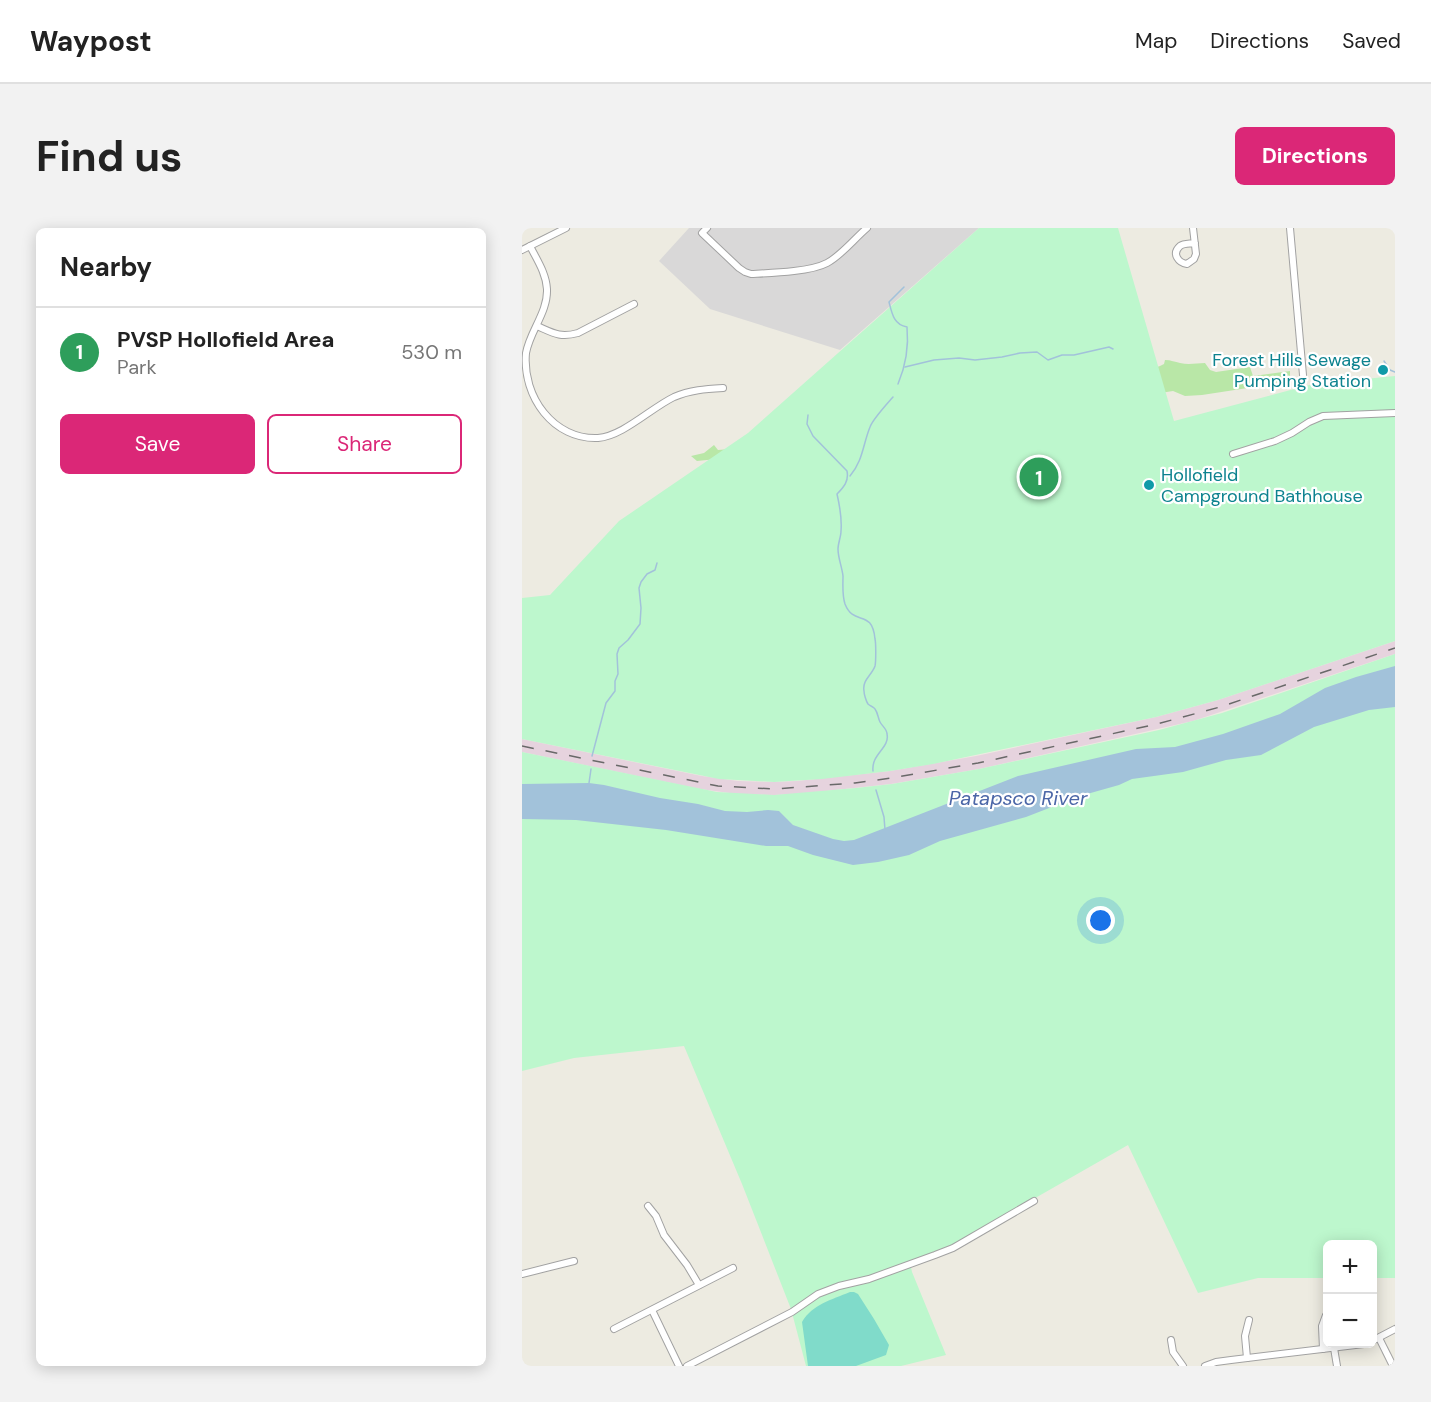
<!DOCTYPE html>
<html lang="en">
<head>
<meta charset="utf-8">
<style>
	:root { --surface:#fff; --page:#f2f2f2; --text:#222; --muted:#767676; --line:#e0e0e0; --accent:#db2777 }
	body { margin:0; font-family:"DM Sans",sans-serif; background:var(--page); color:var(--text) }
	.controls { position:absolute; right:18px; bottom:18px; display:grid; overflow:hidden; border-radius:9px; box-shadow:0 3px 15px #0003 }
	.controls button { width:54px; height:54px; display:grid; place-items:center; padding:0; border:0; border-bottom:2px solid var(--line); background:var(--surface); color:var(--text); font:30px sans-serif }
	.you { position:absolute; left:579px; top:693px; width:21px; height:21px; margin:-15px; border:4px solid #fff; border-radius:50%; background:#1a73e8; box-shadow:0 0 0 9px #1a73e833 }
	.badge { display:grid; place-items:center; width:39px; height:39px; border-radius:50%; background:var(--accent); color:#fff; font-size:20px; font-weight:700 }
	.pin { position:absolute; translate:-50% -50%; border:3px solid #fff; box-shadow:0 2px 6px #0006 }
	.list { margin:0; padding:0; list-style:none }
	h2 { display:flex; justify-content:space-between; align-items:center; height:78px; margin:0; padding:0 24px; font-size:26px }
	h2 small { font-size:20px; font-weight:400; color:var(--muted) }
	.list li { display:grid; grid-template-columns:39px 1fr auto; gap:18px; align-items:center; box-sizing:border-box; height:90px; padding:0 24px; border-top:2px solid var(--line) }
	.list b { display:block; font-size:22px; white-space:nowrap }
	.list p { margin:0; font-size:20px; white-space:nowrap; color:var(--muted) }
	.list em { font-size:20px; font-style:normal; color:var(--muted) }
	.actions { display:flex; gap:12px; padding:18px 24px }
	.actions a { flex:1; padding:14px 0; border:2px solid var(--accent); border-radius:9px; text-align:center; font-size:21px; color:var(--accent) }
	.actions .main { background:var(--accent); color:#fff }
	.map { position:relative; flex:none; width:873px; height:1138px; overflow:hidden; border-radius:9px }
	header { display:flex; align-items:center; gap:36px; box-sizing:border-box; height:84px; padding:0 30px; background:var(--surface); border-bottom:2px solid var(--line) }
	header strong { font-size:28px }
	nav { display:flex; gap:33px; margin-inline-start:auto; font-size:21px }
	.intro { display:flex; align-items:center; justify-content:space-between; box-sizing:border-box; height:144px; padding:0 36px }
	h1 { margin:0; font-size:42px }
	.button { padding:15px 27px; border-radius:9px; background:var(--accent); color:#fff; font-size:21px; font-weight:700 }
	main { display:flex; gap:36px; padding:0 36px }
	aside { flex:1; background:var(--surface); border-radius:9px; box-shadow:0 3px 15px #0003 }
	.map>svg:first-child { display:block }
</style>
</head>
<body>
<header>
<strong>Waypost</strong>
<nav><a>Map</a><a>Directions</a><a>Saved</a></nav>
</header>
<div class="intro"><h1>Find us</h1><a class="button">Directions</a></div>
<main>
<aside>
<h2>Nearby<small></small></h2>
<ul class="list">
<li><span class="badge" style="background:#2e9e5b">1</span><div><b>PVSP Hollofield Area</b><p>Park</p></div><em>530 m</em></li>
</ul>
<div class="actions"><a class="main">Save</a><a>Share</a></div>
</aside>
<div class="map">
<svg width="873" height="1138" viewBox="0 0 873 1138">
	<rect width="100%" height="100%" fill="#edebe1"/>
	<path fill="#d9d8d8" d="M167,0H457L318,122L188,81L137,33Z"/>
	<path fill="#e6d3de" d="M873,413V426L671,493L457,541L369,556L276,566L252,567L215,566L178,561L0,524V511L180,548L216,553L252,554L275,553L368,543L454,528L634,489L696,472Z"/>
	<path fill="#b9e7a7" d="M643,132C649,132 653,134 658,135C667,137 675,135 683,135L688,142L694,144L728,139L731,148L768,143V148L751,156L680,167L663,168L651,163L266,224L175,233L169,228L182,225L192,217L196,222L208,221L595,153L638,138L642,136Z"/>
	<g fill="#bdf7cd">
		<path d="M457,0H596L652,193L791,156L873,148V413L696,472L634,489L411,536L368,543L300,551L252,554L197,551L0,511V370L28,367L97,293L226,205Z"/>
		<path d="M873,426V1050H851L850,1016H806L805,1050H736L676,1065L606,917L429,1018L388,1035L390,1044L424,1127L379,1138H284L269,1081L220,956L162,818L52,830L0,843V524L195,564L252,567L334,560L370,556L457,541L637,502L700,485Z"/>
	</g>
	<path fill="#80dbca" d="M328,1064H332L336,1066L352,1091L367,1117L364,1127L334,1138H286L280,1094C291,1076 309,1072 328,1064Z"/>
	<path fill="#a2c2da" d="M873,438V479L847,482L792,499L739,527L704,532L661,544L610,551L597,557L558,568L504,589L418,613L387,627L356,634L331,637L291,627L266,618H244L144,602L54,592L0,591V556L67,555L82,557L138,570L176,576L203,583L225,584L246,582L257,583L271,597L311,611L322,613L332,612L496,548L614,521L653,519L701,506L758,486L803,460L834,449Z"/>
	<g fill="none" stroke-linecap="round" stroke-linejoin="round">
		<g stroke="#a2c2da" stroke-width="1.5">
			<path d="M862,133L868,142L873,144"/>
			<path d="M383,139L412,132L437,130L453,132L480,129L498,125L515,124L526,132L540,127H552L587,119L591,121"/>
			<path d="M376,156C384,137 387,120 385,99C372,97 370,86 367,74L382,59"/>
			<path d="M286,187L285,196L291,208L325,243C327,253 322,259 315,266C318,279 320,291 319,303C319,309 316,315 316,321C316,330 320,339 321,348C321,357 320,367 323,376C332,399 350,380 353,411C354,415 354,434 353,438C350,447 340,452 342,463C342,466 344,473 346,476C348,478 352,479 353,481C356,485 356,490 358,494C360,498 365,501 365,506C368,520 349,526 351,543"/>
			<path d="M328,248C341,233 341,216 348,199C351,191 365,176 371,169"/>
			<path d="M70,528L84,475L93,463V453L96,446L95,426L97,420L106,412L118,396L119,380L117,360L119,354L125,346L133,342L135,335"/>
			<path d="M67,555L69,541"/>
			<path d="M354,562L362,589L363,602"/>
		</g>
		<defs>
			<g id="minor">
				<path d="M185,0L180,5L217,40L223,44L229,46C249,45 288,44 305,35C320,27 332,11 345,0"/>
				<path d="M671,0L674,26L672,31L665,36C657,35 649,26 658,18C662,15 668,16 673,15"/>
				<path d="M768,0L781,147"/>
				<path d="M8,18C15,32 24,45 25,61C26,84 8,103 4,125C0,169 32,212 76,210C101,208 129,180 152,169C168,162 184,161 201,160"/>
				<path d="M0,22L44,0"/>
				<path d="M15,98C31,105 38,110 56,105L112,76"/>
				<path d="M711,226L753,213L770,205L787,194L801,188L873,185"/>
				<path d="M126,978L134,988L142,1007L165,1037L177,1057"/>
				<path d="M0,1046L52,1033"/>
				<path d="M130,1082L157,1138"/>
				<path d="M92,1101L211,1040"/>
				<path d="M857,1110L871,1138"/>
				<path d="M649,1112L651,1124L661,1138"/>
				<path d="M850,1113L873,1101"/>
				<path d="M812,1120L815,1138"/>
				<path d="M801,1121L800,1098L804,1087"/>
				<path d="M725,1130L723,1108L727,1092"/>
				<path d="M165,1138L270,1084L296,1066L317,1058L347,1051L413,1027L431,1020L512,973"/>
				<path d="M683,1138L694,1134L709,1132L842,1116"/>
			</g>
		</defs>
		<use href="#minor" stroke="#a2a2a2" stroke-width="8"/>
		<use href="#minor" stroke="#fff" stroke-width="6"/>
		<path stroke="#696969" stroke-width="1.5" stroke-dasharray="12 12" stroke-linecap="butt" d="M0,518L196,558L252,561L333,555L369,550L456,535L635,496L698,479L873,420"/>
	</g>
	<g fill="#0f9aa8" stroke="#fff" stroke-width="2">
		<circle cx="861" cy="142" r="6"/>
		<circle cx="627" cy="257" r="6"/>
	</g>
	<g text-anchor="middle" stroke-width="4.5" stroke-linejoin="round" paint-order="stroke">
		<g font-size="18" fill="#0d838f" stroke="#fff" text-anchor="end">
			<text x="849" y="138">Forest Hills Sewage<tspan x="849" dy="21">Pumping Station</tspan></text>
			<text x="639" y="253" text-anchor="start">Hollofield<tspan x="639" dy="21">Campground Bathhouse</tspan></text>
		</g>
		<g font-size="20" font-style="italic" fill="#4b66a7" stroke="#fff">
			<text x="496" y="577">Patapsco River</text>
		</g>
	</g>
</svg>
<div class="controls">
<button>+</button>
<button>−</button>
</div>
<div class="you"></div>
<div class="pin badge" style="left:517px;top:249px;background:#2e9e5b">1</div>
</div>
</main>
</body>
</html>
